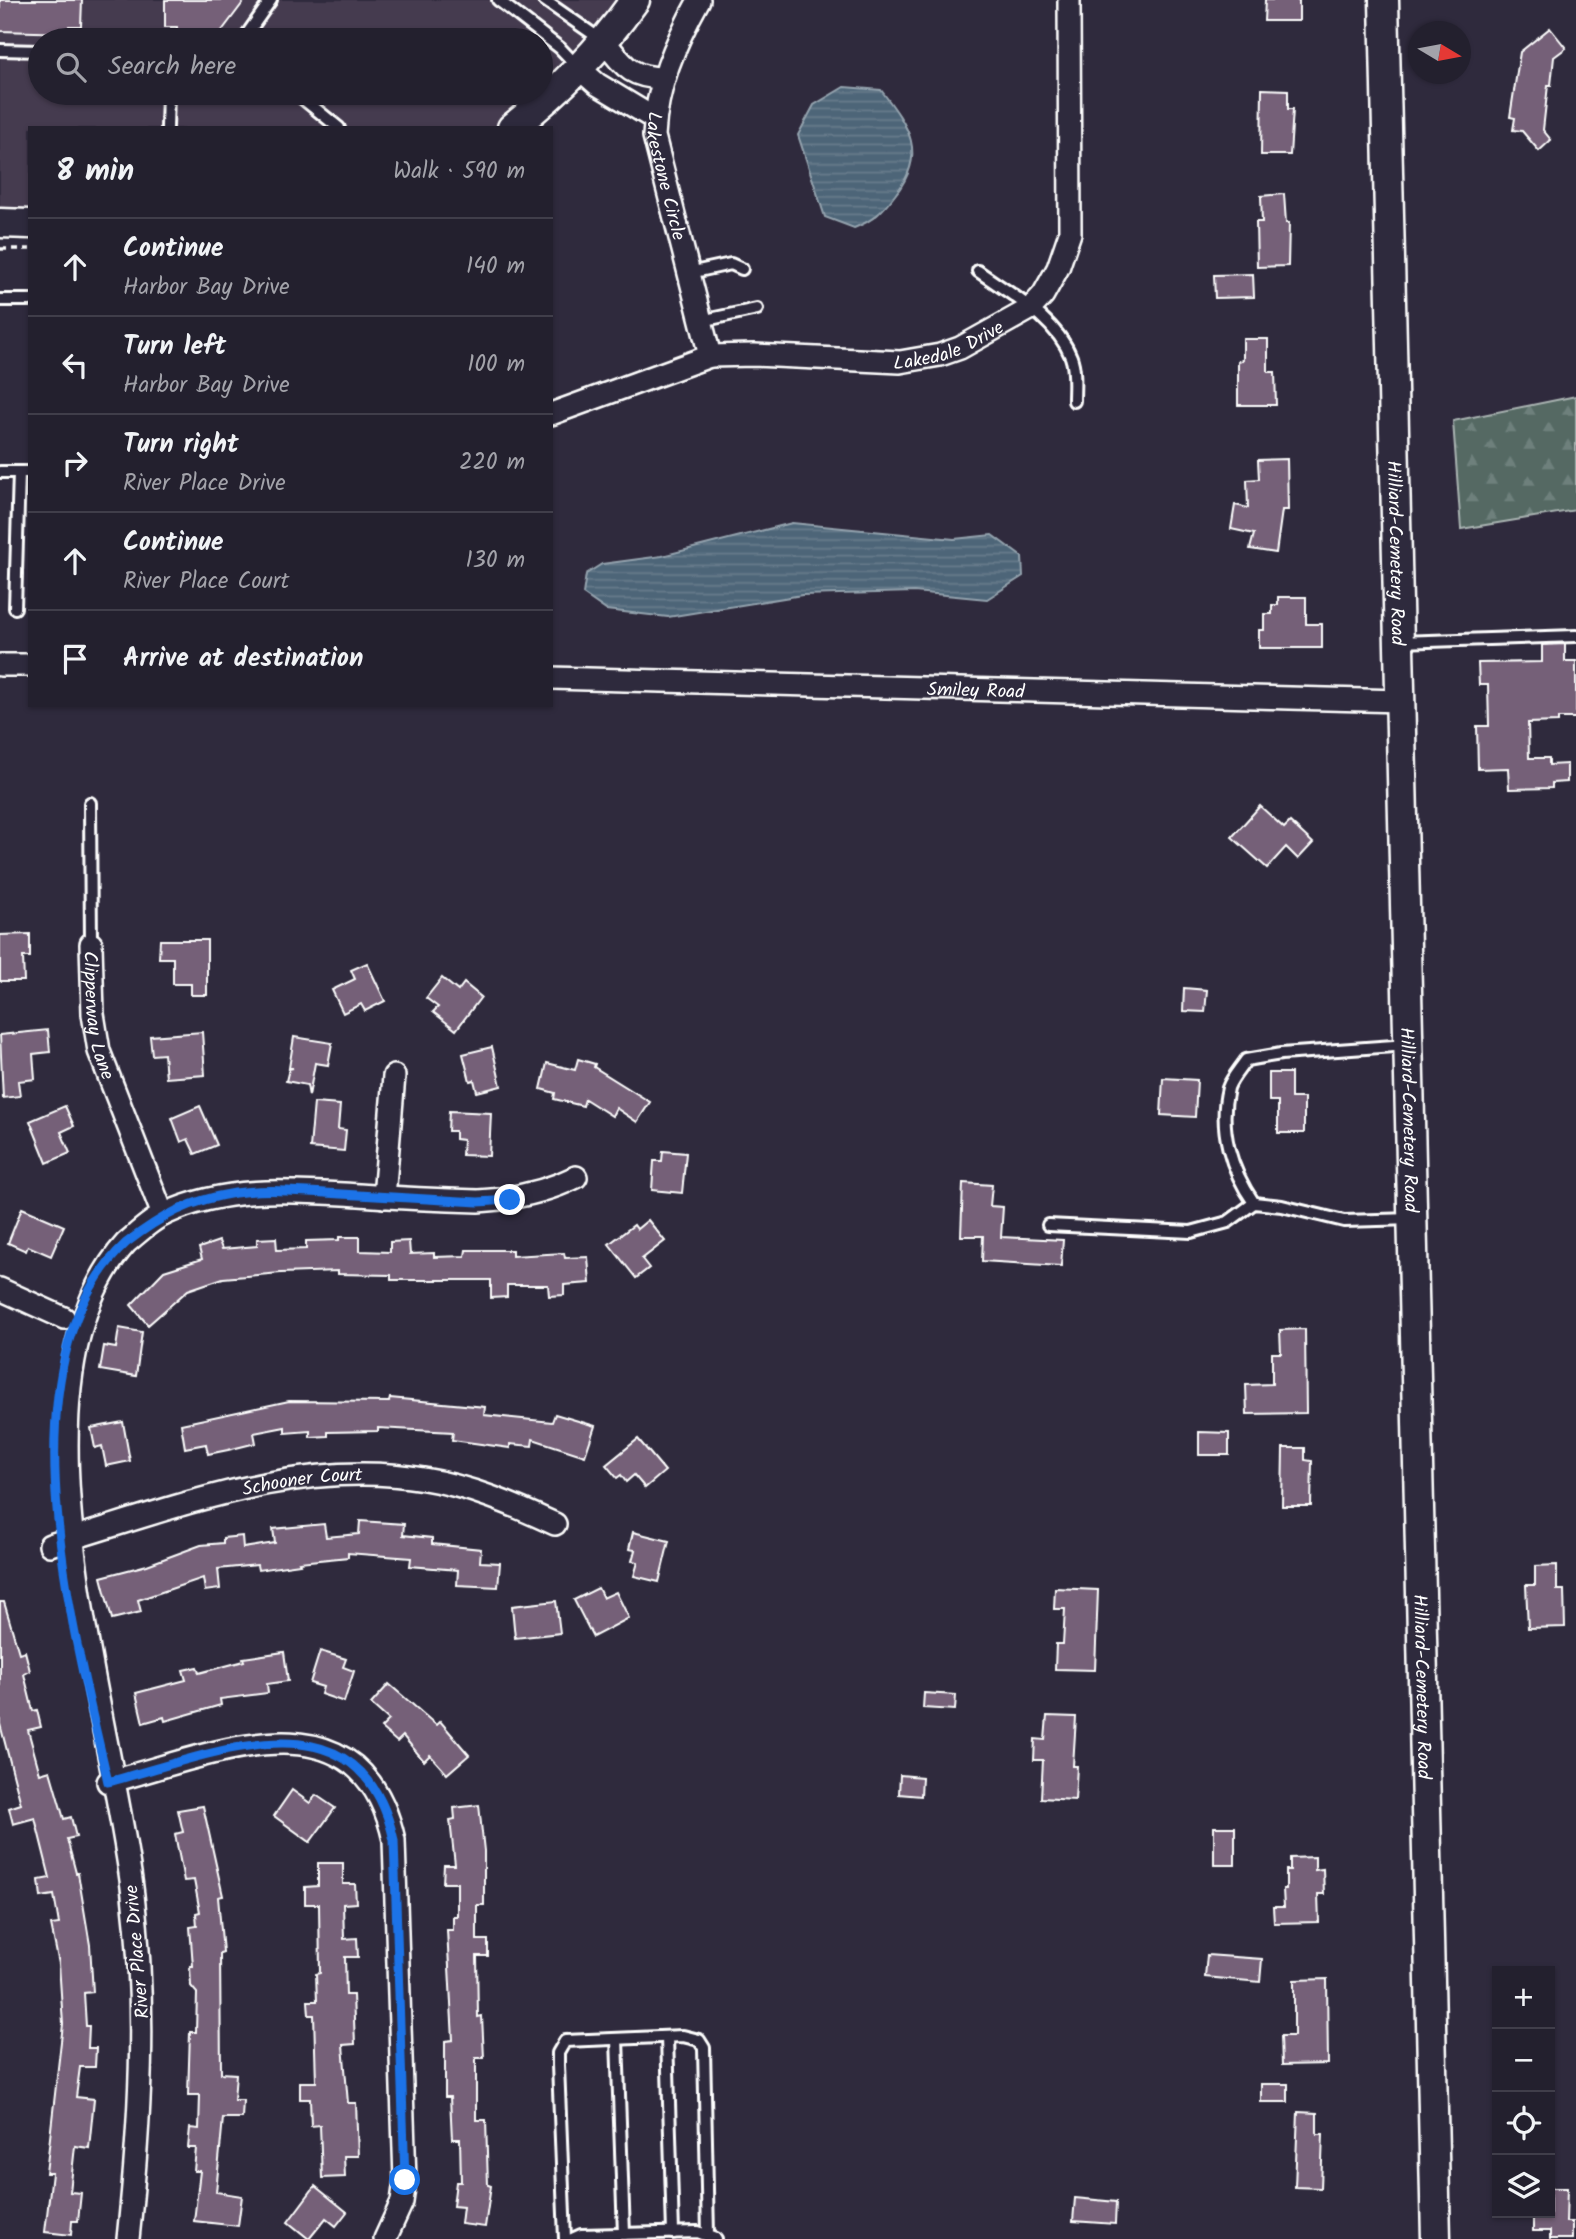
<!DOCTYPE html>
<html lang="en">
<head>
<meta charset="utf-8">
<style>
	:root { --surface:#23202e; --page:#2f2d3a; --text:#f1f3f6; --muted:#a3a3aa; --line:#403e4a }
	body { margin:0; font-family:Kalam,sans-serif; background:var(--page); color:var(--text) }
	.controls { position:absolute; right:21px; bottom:21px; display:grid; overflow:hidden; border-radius:0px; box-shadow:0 2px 5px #0004 }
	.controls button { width:63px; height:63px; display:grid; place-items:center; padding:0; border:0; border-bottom:2px solid var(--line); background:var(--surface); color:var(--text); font:35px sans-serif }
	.compass { position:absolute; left:1408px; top:21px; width:63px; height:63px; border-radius:50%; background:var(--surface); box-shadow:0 2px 5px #0004; rotate:100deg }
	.stop { position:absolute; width:21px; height:21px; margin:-16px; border:5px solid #1a73e8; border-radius:50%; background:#fff }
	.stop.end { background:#1a73e8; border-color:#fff; box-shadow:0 2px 7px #0008 }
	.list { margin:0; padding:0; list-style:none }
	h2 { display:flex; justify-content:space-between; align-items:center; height:91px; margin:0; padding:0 28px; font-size:30px }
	h2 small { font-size:23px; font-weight:400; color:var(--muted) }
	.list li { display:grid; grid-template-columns:46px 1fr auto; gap:21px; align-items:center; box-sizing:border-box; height:98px; padding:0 28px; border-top:2px solid var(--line) }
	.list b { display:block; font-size:26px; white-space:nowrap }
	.list p { margin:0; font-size:23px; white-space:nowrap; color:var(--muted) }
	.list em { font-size:23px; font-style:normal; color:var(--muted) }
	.icon { flex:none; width:38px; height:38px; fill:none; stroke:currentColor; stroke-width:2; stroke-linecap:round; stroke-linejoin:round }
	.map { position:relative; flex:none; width:1576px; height:2239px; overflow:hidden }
	.search { position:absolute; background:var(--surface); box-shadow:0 2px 5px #0004; left:28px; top:28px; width:525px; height:77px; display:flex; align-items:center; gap:18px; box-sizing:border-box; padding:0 24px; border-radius:38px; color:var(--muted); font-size:26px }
	.panel { position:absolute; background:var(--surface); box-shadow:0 2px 5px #0004; left:28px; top:126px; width:525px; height:581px; border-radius:0px }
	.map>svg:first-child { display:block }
</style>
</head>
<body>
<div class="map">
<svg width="1576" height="2239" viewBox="0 0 1576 2239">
	<defs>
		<pattern id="forest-firs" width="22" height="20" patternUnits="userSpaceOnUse" patternTransform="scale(1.75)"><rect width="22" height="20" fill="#546964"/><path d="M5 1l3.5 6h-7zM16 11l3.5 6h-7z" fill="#6e807b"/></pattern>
		<pattern id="water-rules" width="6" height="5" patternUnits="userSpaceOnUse" patternTransform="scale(1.75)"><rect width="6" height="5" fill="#4d6578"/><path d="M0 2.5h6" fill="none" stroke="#687c8c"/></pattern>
	</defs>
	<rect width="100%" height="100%" fill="#2f2a3d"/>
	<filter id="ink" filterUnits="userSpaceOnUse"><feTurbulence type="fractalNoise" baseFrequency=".0143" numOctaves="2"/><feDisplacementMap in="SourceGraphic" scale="14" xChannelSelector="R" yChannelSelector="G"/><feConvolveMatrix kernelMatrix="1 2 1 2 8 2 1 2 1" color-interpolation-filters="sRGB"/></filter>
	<g filter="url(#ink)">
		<path fill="#443a4f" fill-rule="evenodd" d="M0,0H634L521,128H30V225L0,224ZM40,40H541V93H40Z"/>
		<path fill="url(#forest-firs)" stroke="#aab4b2" stroke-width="2" d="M1576,396V510L1461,529L1453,421Z"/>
		<g fill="url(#water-rules)" stroke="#94a3ae" stroke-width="2">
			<path d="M844,87L881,90C909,127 928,153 895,195C882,212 874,220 854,228L825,217L798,135L814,105Z"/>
			<path d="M792,523L954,539L992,535L1022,557L1023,576L987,599L914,592L802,595L668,617L606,610L583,594L586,574L602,564L662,556Z"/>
		</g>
		<g fill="#746078" stroke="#fff" stroke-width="2">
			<path d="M0,0H82L81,26H69V33L0,31Z"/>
			<path d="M165,0H245L218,36L177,35V27H165Z"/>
			<path d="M1265,0H1299V21H1264Z"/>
			<path d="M1550,28L1566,48L1554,57L1551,85H1548L1543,130L1551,140L1539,151L1522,131L1513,130L1515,118L1510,117L1520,52Z"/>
			<path d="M1262,89L1288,90V109H1293L1290,155H1261Z"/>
			<path d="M1284,194L1286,223H1289L1288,266L1257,267L1256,222H1262L1261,196Z"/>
			<path d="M1253,274L1254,297L1215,298L1214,275Z"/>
			<path d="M1243,339H1268V372H1275L1276,405H1238V361L1243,360Z"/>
			<path d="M1287,459L1288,510H1282L1276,553L1250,549L1254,534L1231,529L1235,505L1248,508L1247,480L1259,479L1258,460Z"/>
			<path d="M1278,597H1306V624H1322V648H1259V630H1264V614H1272V605H1278Z"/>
			<path d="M1565,644V661H1576V718H1558V722L1528,723L1529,758H1549V765L1567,764V782L1552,783V788L1509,789L1508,768L1478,769L1477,726H1489L1488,685H1479L1478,663L1542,662V645Z"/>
			<path d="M1260,806L1284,828L1290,822L1313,843L1298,859L1286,847L1267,868L1232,837Z"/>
			<path d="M30,934V957H23L24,981H0V935Z"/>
			<path d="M160,940H207V995H191V984H173V958H159Z"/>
			<path d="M367,963L385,1001L365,1011L361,1004L343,1013L332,990L355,979L351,970Z"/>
			<path d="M442,978L458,991L464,983L481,997L456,1030L433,1012L438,1007L426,998Z"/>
			<path d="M1184,988L1207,990L1205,1012L1183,1011Z"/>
			<path d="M48,1030L50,1052L33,1054L35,1079L18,1081L20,1096L3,1098L0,1035Z"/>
			<path d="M202,1032L205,1075L166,1078L164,1054L152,1055L150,1036Z"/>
			<path d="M294,1037L332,1043L328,1065L315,1063L309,1096L307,1085L286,1081L289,1069L293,1068H289Z"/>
			<path d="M492,1047L501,1086L477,1092L474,1080L470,1081L463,1054Z"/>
			<path d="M578,1059L595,1064L594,1067L650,1102L637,1122L616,1108L612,1116L585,1099L583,1106L554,1099L555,1093L541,1089L547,1063L575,1070Z"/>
			<path d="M1269,1073H1291V1098H1304V1133H1278V1101H1269Z"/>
			<path d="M1163,1078L1197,1080L1195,1117L1161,1115Z"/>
			<path d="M314,1103L340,1105L338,1129L346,1130L344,1151L310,1148Z"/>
			<path d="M65,1106L74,1126L61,1132L70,1153L47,1163L30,1121Z"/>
			<path d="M200,1106L217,1145L195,1154L188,1139L181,1142L172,1118Z"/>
			<path d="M449,1111L491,1113L489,1156L462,1155L463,1140L455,1139V1131H448Z"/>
			<path d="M663,1151L686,1153L682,1193L652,1190L654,1161H662Z"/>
			<path d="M963,1183L992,1185L990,1206L1003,1207L1001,1237L1063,1240L1061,1266L982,1261L983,1236H961Z"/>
			<path d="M22,1208L64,1226L51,1256L28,1246L26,1251L8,1243Z"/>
			<path d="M648,1220L665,1241L642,1259L649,1268L636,1278L609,1244L634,1225L637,1229Z"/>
			<path d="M339,1237H360V1251L390,1252V1242L409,1241L410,1254L434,1253V1257L465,1256L466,1250H512V1256L564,1253L565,1258L588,1257L590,1283L564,1285V1295L549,1296L548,1285H507V1297L491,1298V1280H391V1275L338,1274V1271L281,1273L223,1278L188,1290L148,1325L131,1305L164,1271L202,1259L199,1248L219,1241L222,1249L257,1246V1239L276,1238L277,1250L306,1249V1241L339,1240Z"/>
			<path d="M119,1328L142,1332L136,1376L100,1370L104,1346L116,1348Z"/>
			<path d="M1305,1329L1306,1413L1247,1414L1246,1385L1272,1384V1353H1281L1280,1330Z"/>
			<path d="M390,1398L485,1407L484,1415L552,1422L555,1414L595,1426L585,1456L533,1439L532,1446L510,1444V1448L452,1440L453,1432L378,1428V1431L328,1432V1436L310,1437V1431L285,1433V1427L254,1433L256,1443L228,1450L208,1454L206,1444L185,1448L181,1424L289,1401L389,1402Z"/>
			<path d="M123,1422L130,1461L106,1466L102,1446L95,1448L91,1428Z"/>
			<path d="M1199,1432L1229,1433V1455H1199Z"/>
			<path d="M638,1439L665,1471L645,1488L634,1475L626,1482L621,1475L617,1478L606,1465Z"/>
			<path d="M1283,1448H1305V1460L1312,1461L1311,1506H1282Z"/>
			<path d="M360,1521L404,1524L403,1535L432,1538V1544L481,1549L480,1562L500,1563L498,1587L457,1585L458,1570L410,1566L411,1558L348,1553V1557L299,1562L300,1564L258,1570L257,1565L218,1569L220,1589L205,1591L203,1578L138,1600L141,1612L112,1619L101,1577L147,1565L201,1545L223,1543V1538L242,1536L243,1548L275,1543L273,1529L324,1524L326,1537L359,1534Z"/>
			<path d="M633,1532L669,1541L659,1582L634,1576L638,1562L632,1561L635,1550L629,1549Z"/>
			<path d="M1557,1565V1590H1564L1565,1627L1528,1628L1526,1585H1535V1566Z"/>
			<path d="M598,1588L603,1598L616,1592L629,1618L593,1637L574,1600Z"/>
			<path d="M1055,1588L1098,1590L1095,1670L1055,1669L1056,1644H1063L1065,1609H1054Z"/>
			<path d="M556,1601L560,1633L515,1638L512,1606Z"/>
			<path d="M0,1602H4L19,1653L25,1651L30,1671L24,1674L33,1711L37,1710L41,1727L28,1730L40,1774L50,1771L64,1819L71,1817L76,1837L67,1839L76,1873H78L90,1945L93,1992L84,1993L86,2026H89L88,2048H96L95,2067H80L76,2097L94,2099L89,2148L75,2146L70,2192L81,2193L78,2221H72L71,2235L45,2232L52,2173H46L63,2024L59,1964L51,1925L59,1924L54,1895L41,1897L39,1880L50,1878L35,1818L13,1824L9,1808L21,1804L0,1724Z"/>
			<path d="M320,1651L346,1659L343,1667L354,1671L344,1702L321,1694L323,1687L310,1683Z"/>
			<path d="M284,1652L288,1681L267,1684L268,1693L220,1699L221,1705L165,1721L164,1717L143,1723L136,1693L186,1680L183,1670L197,1667L199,1673L244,1661L243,1658Z"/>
			<path d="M389,1684L436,1725L440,1721L469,1755L447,1774L430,1755L424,1761L403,1736L397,1742L381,1728L389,1720L371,1704Z"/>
			<path d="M924,1693L956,1695L955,1710L923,1708Z"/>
			<path d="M1047,1716L1076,1717L1073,1766H1077L1075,1800L1041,1798L1043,1760H1034L1035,1739L1045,1740Z"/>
			<path d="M900,1775L922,1777L921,1796L899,1794Z"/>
			<path d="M292,1790L310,1803L316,1795L335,1808L310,1842L274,1816Z"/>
			<path d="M479,1805L484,1851V1905H477V1940H488V1956H477L478,2017L482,2016L484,2058H476V2120H486L488,2185L491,2186L485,2227L461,2224L463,2207L453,2206L456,2182H461L460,2139H452L450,2097H445V2041L453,2040L447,1930H453V1916H457V1883H443L444,1865H455L450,1820L455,1819L454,1808Z"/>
			<path d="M203,1806L223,1896L218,1897L223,1952L220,1953L221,2073L236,2074L234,2100H243L242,2118H223L216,2192L242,2196L238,2226L194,2221L200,2171H194L196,2148H188L190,2128L199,2129L200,2095H188L190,2032H196L197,1993L191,1986L190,1966H193L190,1927L197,1926L196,1913L200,1912L194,1880L184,1881L175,1834L183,1832L178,1810Z"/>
			<rect x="1214" y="1827" width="21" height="38"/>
			<path d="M1315,1857V1870L1323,1869L1324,1894H1318L1319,1922L1274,1923L1273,1907H1284L1283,1889H1286V1870H1290V1858Z"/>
			<path d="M318,1863H343V1884H355L356,1903L343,1904L344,1939L357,1938L358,1957H345L346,1995H353L355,2044L343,2045L348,2103H356L358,2156H344L345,2177L322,2178L320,2125L311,2126L310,2099H300V2082H316L314,2015H309L308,2001H317L316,1974L320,1973L319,1904H305V1887L318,1886Z"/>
			<path d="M1207,1955L1262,1959L1260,1982L1205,1977Z"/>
			<path d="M1327,1979L1328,2064L1282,2065L1281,2036H1294V1980Z"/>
			<rect x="1261" y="2084" width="27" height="18"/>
			<path d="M1298,2112L1317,2113V2134H1323L1321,2188L1295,2187Z"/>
			<path d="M315,2186L347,2212L336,2226L326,2218L309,2239L288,2222Z"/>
			<path d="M1550,2188H1567L1566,2222H1572V2239H1550V2231H1533V2213H1550Z"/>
			<path d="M1075,2198L1116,2202L1115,2224L1073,2221Z"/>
		</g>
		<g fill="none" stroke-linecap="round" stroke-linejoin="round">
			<defs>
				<g id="lane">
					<path d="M498,0L560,48L579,68"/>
					<path d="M544,0L603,41"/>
					<path d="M243,40L271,0"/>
					<path d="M0,50L40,51"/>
					<path d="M296,93L339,128"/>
					<path d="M167,128L168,93"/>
					<path d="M978,271C1010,294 1056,318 1071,357C1076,370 1074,387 1074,401"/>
					<path d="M689,273L731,264L742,269"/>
					<path d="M0,300H30"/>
					<path d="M701,321L757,309"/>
					<path d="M0,472H30"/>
					<path d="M15,608L19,472"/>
					<path d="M1399,642L1576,636"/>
					<path d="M90,803L91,944"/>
					<path d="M1254,1203C1231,1170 1218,1129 1228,1088C1231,1079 1240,1069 1246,1060L1281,1054L1408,1045"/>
					<path d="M1048,1225L1191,1232L1228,1222L1254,1203L1282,1206L1344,1221L1412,1219"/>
					<path d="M667,2037L673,2233"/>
					<path d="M617,2039L624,2234"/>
					<path d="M565,2239L558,2065V2053L565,2041L683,2036L699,2040L704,2048L708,2235"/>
					<path d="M572,2239L581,2235L698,2232L716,2239"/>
				</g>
				<g id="street">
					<path id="s1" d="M699,0C675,43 656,87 654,136L710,356"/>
					<path d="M605,42C625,67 630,77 663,78"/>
					<path d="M581,70L597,84L655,119"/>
					<path id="s2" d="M551,414L710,356L754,355L900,362L940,355L960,348L1030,309L1043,295L1058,268L1070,233L1069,0"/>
					<path d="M0,665H30"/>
					<path id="s3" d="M551,678L1401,701"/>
					<path id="s4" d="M91,944L93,1014L99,1051L163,1215"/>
					<path d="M384,1197L394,1076"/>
					<path d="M0,1289L64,1318"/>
					<path id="s5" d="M50,1545C170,1510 297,1457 424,1479C469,1486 514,1505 555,1524"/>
					<path d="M108,1782C213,1755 360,1686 394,1840L405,2180L402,2202L385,2239"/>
					<path d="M128,2239C140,2124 147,2011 133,1895C112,1715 0,1382 126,1243C138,1233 151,1220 165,1214C227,1185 293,1191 359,1195C399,1198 438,1200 478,1201C513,1199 544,1193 576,1177"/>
				</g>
				<g id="secondary">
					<path id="s6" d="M1384,0L1436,2239"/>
					<path d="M512,128C562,88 598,52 635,0"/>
					<path d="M0,223L30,224"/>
				</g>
			</defs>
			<use href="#lane" stroke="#fff" stroke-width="16"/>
			<use href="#street" stroke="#fff" stroke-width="26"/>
			<use href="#secondary" stroke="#fff" stroke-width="33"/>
			<path stroke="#fff" stroke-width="3.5" stroke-dasharray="7 5" stroke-linecap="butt" d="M0,249H30"/>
			<use href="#lane" stroke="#2f2a3d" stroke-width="10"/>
			<use href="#street" stroke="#2f2a3d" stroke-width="21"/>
			<use href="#secondary" stroke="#2f2a3d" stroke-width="28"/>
		</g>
	</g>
	<g fill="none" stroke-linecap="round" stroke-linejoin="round" filter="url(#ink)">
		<path stroke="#1a73e8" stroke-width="9" d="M405,2180L394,1840C360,1686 212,1755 108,1782C72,1627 0,1361 126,1243C161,1216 190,1200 235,1193C270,1188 306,1192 341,1194C387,1197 432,1199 478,1202L510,1200"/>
	</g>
	<g text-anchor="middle" stroke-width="5" stroke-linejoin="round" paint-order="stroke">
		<g font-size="19" fill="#fff" stroke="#2f2a3d">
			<text dy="7" stroke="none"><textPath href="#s1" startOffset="186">Lakestone Circle</textPath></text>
			<text dy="7" stroke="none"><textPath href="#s2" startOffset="411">Lakedale Drive</textPath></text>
			<text dy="7" stroke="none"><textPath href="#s6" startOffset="553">Hilliard-Cemetery Road</textPath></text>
			<text dy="7" stroke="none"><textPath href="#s3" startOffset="425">Smiley Road</textPath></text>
			<text dy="7" stroke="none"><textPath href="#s4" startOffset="72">Clipperway Lane</textPath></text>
			<text dy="7" stroke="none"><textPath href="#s6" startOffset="1120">Hilliard-Cemetery Road</textPath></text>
			<text dy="7" stroke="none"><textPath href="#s5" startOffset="261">Schooner Court</textPath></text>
			<text dy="7" stroke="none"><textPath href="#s6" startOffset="1687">Hilliard-Cemetery Road</textPath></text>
			<text transform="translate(136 1952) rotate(-95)" y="7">River Place Drive</text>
		</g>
	</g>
</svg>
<div class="controls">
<button>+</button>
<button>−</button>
<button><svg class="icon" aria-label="locate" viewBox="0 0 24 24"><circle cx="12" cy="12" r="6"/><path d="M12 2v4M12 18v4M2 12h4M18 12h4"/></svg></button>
<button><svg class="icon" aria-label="layers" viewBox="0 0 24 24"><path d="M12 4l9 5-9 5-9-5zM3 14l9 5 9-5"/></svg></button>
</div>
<svg class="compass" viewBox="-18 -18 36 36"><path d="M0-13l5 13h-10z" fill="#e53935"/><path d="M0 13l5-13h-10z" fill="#a3a3aa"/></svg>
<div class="stop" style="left:405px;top:2180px"></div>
<div class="stop end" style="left:510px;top:1200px"></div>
<div class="search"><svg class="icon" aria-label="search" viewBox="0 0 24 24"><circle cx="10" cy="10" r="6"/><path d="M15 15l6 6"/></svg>Search here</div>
<section class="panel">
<h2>8 min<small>Walk · 590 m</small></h2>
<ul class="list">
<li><svg class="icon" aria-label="ahead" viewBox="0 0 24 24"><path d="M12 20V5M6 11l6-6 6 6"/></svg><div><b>Continue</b><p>Harbor Bay Drive</p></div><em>140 m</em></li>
<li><svg class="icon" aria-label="left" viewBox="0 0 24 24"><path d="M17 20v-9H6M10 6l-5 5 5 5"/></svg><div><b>Turn left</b><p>Harbor Bay Drive</p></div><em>100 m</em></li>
<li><svg class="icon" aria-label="right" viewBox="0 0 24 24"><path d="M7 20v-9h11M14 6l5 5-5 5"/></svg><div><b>Turn right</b><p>River Place Drive</p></div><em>220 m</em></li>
<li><svg class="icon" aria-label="ahead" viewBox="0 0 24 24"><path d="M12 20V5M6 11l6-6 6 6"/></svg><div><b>Continue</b><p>River Place Court</p></div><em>130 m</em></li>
<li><svg class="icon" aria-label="arrive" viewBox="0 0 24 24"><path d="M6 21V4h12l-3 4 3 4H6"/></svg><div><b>Arrive at destination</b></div></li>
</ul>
</section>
</div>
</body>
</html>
